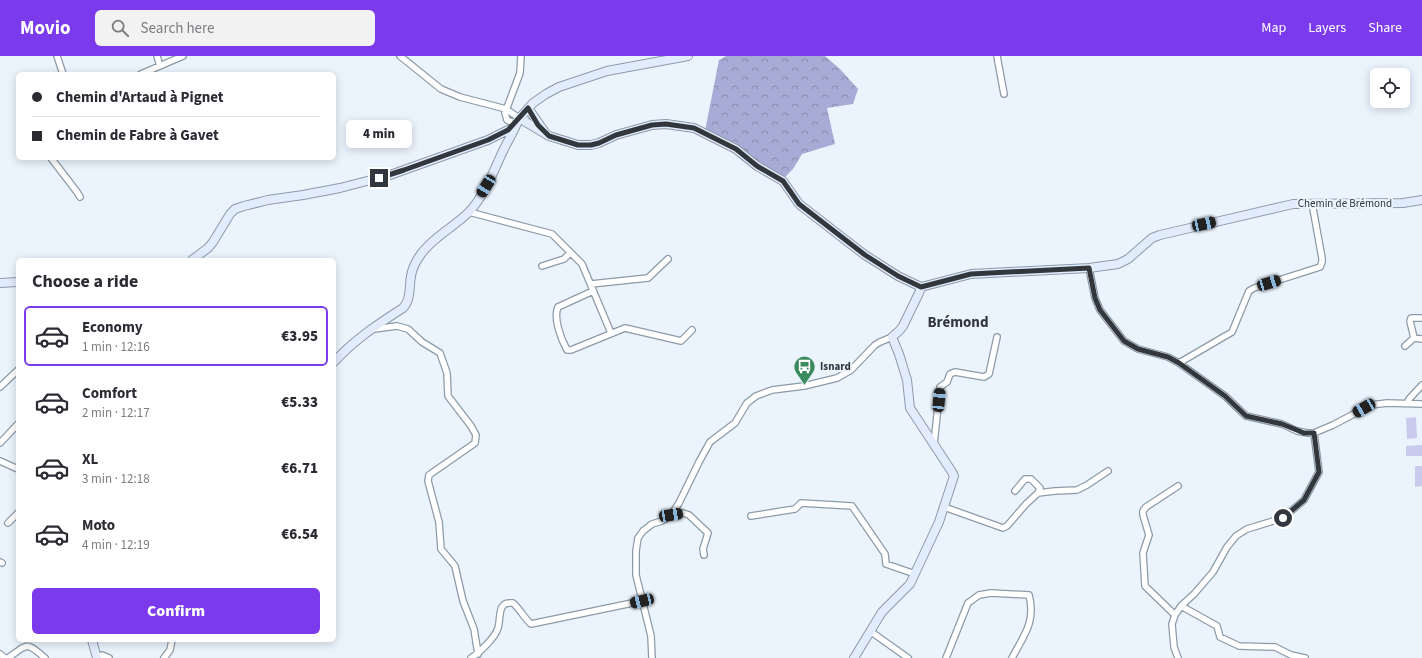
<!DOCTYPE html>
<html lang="en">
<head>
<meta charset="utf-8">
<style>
  :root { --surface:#fff; --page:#f2f2f3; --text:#2b2b33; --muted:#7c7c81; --line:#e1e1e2; --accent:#7c3aed }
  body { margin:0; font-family:"Source Sans 3",sans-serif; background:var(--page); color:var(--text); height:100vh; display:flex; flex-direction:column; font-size:15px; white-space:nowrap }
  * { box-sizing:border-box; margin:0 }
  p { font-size:13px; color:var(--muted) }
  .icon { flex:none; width:22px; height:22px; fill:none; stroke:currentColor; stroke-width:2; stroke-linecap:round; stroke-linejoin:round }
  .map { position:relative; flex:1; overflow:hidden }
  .sheet { position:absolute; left:16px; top:202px; width:320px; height:384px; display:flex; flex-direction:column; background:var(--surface); border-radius:6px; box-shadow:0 2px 10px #0003 }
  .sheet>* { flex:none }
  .hud { position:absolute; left:16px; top:16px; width:320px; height:88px; border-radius:6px; box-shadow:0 2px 10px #0003; display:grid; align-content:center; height:88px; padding:0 16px; background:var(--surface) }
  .tools { position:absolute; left:1370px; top:12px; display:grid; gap:8px }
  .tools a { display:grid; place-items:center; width:40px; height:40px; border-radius:6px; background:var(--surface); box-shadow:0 2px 10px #0003; font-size:20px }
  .end { position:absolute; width:18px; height:18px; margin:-9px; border:5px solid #31373d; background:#fff; box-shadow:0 0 0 2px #fff }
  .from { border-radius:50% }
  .bubble { position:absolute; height:28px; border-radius:6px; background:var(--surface); box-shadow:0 2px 10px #0003; font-size:13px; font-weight:800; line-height:28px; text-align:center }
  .car { position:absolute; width:12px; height:24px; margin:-12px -6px; border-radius:5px; box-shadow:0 0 3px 1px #0007; background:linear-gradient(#222 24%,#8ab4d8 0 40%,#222 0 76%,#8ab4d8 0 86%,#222 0) }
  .hud b { display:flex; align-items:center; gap:14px; height:38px; font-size:15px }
  .hud b+b { border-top:1px solid var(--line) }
  .hud i { width:10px; height:10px; background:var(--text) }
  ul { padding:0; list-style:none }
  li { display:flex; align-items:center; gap:12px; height:60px; margin:0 8px 6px; padding:0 8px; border:2px solid transparent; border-radius:6px }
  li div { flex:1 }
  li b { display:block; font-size:15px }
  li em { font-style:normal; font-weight:800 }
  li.selected { border-color:var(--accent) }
  li>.icon { width:36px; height:36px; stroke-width:1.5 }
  h2 { padding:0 16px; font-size:18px; line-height:48px }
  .cta { display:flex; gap:8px; margin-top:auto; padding:8px 16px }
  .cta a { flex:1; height:46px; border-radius:6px; background:var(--accent); color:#fff; font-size:16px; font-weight:800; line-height:46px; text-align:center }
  header { display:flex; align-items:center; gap:24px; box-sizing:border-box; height:56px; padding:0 20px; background:var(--accent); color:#fff }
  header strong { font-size:19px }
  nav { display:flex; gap:22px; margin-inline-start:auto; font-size:14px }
  .search { width:280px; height:36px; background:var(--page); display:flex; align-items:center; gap:10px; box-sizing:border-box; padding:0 14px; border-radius:6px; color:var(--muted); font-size:15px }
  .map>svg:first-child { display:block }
  .green { fill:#c8cbec }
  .forest { fill:url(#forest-crowns) }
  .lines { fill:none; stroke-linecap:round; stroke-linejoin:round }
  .street-casing { stroke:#8c9ba8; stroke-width:8 }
  .secondary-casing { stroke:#8c9ba8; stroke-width:10 }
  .street { stroke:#fff; stroke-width:5.5 }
  .secondary { stroke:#e3ecfd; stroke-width:8 }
  .route { stroke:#31373d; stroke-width:5 }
  .labels { text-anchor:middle; stroke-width:4; stroke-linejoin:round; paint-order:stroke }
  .street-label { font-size:11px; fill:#31373d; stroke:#ebf4fd }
  .poi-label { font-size:11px; font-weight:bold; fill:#31373d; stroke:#ebf4fd; text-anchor:start }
  .district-label { font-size:15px; font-weight:bold; fill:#31373d; stroke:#ebf4fd }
</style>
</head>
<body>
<header>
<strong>Movio</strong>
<div class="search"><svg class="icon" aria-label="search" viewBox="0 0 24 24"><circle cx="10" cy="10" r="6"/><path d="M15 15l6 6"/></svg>Search here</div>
<nav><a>Map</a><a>Layers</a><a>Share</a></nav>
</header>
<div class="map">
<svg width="1422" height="602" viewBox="0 0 1422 602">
  <defs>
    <pattern id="forest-crowns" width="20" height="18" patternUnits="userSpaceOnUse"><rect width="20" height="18" fill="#a8abd5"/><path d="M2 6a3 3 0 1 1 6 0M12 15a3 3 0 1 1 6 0" fill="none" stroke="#898cae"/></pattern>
  </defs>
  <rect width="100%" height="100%" fill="#ebf4fd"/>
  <path class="green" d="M1416,361L1417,382L1407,383L1406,362Z
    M1422,389V400H1406V390Z
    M1415,410H1422V430L1415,431Z"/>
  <path class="forest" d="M726,0H825L840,13L858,33L853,48L827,52L835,88L802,98L793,113L783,123L705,75L719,4Z"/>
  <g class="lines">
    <defs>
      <path id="street" d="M57,0L63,18
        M157,0L160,10
        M400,0L441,33L460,41L506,53L519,62
        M997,0L1004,38
        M141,18L183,0
        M518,67H514L507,64L505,57L520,17L521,0
        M51,102L77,136L80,141
        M469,156L552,178L582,208L611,277
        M542,210L564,203L570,197
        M1089,212L1095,242L1100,254L1124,285L1138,293L1168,301L1179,307L1225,340L1246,360L1282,368L1297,375L1308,377H1314L1333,369L1371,349L1387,347L1422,348
        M591,228L648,222L668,203
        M593,235L558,251C553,262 561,283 567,294H571L625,272L681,285L692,274
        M1422,262H1411L1410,265L1414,282L1422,283
        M374,273L397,270L408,273L422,286L440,297L447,317L448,340L471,370L476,379L475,387L429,419L428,425L439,466L441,493L455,510L463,545L474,573L478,598
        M1405,290L1414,282
        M1179,307L1232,276L1249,235L1254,232L1320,211L1322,206V202L1312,147
        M0,331L18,314
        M1408,347L1409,343L1422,329
        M0,387L18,368
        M934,388L940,331L947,326L950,318L955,316L984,321L989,318L997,281
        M0,405L18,413
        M1038,437L1055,435L1077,434L1087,429L1108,415
        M944,451L1003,472L1007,470L1026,448L1038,437L1040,432L1031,423H1025L1015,435
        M671,459L683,457L689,459L708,477L703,493L704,499
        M751,460L795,453L801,447L852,450L885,498L886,508L915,518
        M8,467L18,457
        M0,506L2,507
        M1181,550L1217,570L1220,581L1239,590L1275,591L1291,599L1305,602
        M1175,559L1145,530L1143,497L1149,479L1143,459V455L1146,451L1178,430
        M870,575L908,602
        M0,598L5,602
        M8,602C28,588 26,585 45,602
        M97,602L102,599L109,602
        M164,602L170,594L172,584
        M471,602C480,596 495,582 498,572C500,566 499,556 502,551C505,546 509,547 513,547C520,553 524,562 531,568L642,545
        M652,602L651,580L636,519V495L638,482L643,475L652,468L662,465L671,459L679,447L699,406L710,386L735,367L747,347L756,340L772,334L804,330L837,322L851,314L875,289L880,286L892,281
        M946,602L968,547L979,539L991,537L1029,539C1036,566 1024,579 1012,602
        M1178,602L1174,591L1172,568L1175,559L1181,550L1194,538L1213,516L1227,491L1236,480L1247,473L1283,462L1304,444L1319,416L1314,377"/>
      <path id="secondary" d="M528,52L544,75
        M519,62L549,80L578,89H591L599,87L616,79L652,69L666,68L694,72L736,93L757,110L783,125L799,148L848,186L865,199L898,220L921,231L971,218L1089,212L1118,208L1128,203L1152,182L1160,179L1293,148L1403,147L1422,144
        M516,66L533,47L546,38L559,31L607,15L688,0
        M192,204L208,192L213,186L230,158L235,153L244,150L268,144L303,139L340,132L390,119L488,84L508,74
        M0,227L18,226
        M334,306C354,284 378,268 403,252C411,244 409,231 411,220C412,213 416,205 421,198C433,181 454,171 469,156C485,139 493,116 503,95C508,84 515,74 519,62
        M92,584L97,602
        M854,602L882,556L910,528L939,466L954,420L952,416L910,352L907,324L899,298L892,281L899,275L903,270L919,237L921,231"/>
    </defs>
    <use href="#street" class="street-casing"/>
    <use href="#secondary" class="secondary-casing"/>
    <use href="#street" class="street"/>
    <use href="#secondary" class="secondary"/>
  </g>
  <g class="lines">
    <path class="route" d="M379,122L404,114L488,84L508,74L528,52L538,69L549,80L578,89H591L599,87L616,79L652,69L666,68L694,72L736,93L757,110L783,125L799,148L865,199L898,220L921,231L971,218L1089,212L1095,242L1100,254L1124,285L1138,293L1168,301L1179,307L1225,340L1246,360L1282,368L1304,377H1314L1319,416L1304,444L1283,462"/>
  </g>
  <defs>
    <symbol id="bus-pin" viewBox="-11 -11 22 30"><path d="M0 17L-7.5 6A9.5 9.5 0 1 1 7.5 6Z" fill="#3a8b5d" stroke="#ebf4fd"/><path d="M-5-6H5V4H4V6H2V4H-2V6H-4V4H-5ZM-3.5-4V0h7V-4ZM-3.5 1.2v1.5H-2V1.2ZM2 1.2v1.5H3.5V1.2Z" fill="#fff"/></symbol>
  </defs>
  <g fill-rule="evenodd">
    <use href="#bus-pin" x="792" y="298" width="25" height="34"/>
  </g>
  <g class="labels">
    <g class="street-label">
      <text x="1345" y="151">Chemin de Brémond</text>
    </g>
    <g class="poi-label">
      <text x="820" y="314">Isnard</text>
    </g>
    <g class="district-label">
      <text x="958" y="271">Brémond</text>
    </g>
  </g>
</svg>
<div class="tools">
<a><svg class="icon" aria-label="locate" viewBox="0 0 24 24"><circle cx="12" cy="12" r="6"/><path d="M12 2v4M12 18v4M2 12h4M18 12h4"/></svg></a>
</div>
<i class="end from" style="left:1283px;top:462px"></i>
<i class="end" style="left:379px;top:122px"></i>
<div class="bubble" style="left:346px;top:64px;width:66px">4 min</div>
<i class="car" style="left:486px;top:130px;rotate:212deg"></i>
<i class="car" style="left:1204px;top:168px;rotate:78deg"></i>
<i class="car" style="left:1269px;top:227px;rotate:73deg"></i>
<i class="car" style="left:939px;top:344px;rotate:5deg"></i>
<i class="car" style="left:1364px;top:352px;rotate:240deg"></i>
<i class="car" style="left:671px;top:459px;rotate:81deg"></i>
<i class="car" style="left:642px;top:545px;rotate:257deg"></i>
<div class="hud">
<b><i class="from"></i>Chemin d'Artaud à Pignet</b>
<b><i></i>Chemin de Fabre à Gavet</b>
</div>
<section class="sheet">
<h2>Choose a ride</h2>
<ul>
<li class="selected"><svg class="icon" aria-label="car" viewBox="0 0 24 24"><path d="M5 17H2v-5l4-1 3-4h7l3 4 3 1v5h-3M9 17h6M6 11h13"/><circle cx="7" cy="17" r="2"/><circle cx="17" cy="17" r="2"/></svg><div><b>Economy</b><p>1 min · 12:16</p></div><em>€3.95</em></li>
<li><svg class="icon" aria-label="car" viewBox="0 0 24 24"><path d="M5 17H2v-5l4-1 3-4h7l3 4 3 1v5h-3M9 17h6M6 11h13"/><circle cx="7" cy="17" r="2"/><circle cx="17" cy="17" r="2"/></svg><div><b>Comfort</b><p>2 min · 12:17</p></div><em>€5.33</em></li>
<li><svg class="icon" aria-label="car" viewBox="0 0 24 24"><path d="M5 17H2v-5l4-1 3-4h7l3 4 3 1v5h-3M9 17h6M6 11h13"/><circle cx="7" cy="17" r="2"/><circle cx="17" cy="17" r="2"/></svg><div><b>XL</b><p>3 min · 12:18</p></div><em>€6.71</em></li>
<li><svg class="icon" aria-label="car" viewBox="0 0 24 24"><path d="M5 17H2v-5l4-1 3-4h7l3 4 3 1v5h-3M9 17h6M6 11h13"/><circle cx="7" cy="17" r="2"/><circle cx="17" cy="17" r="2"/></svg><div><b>Moto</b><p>4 min · 12:19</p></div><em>€6.54</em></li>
</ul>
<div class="cta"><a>Confirm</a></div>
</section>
</div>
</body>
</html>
